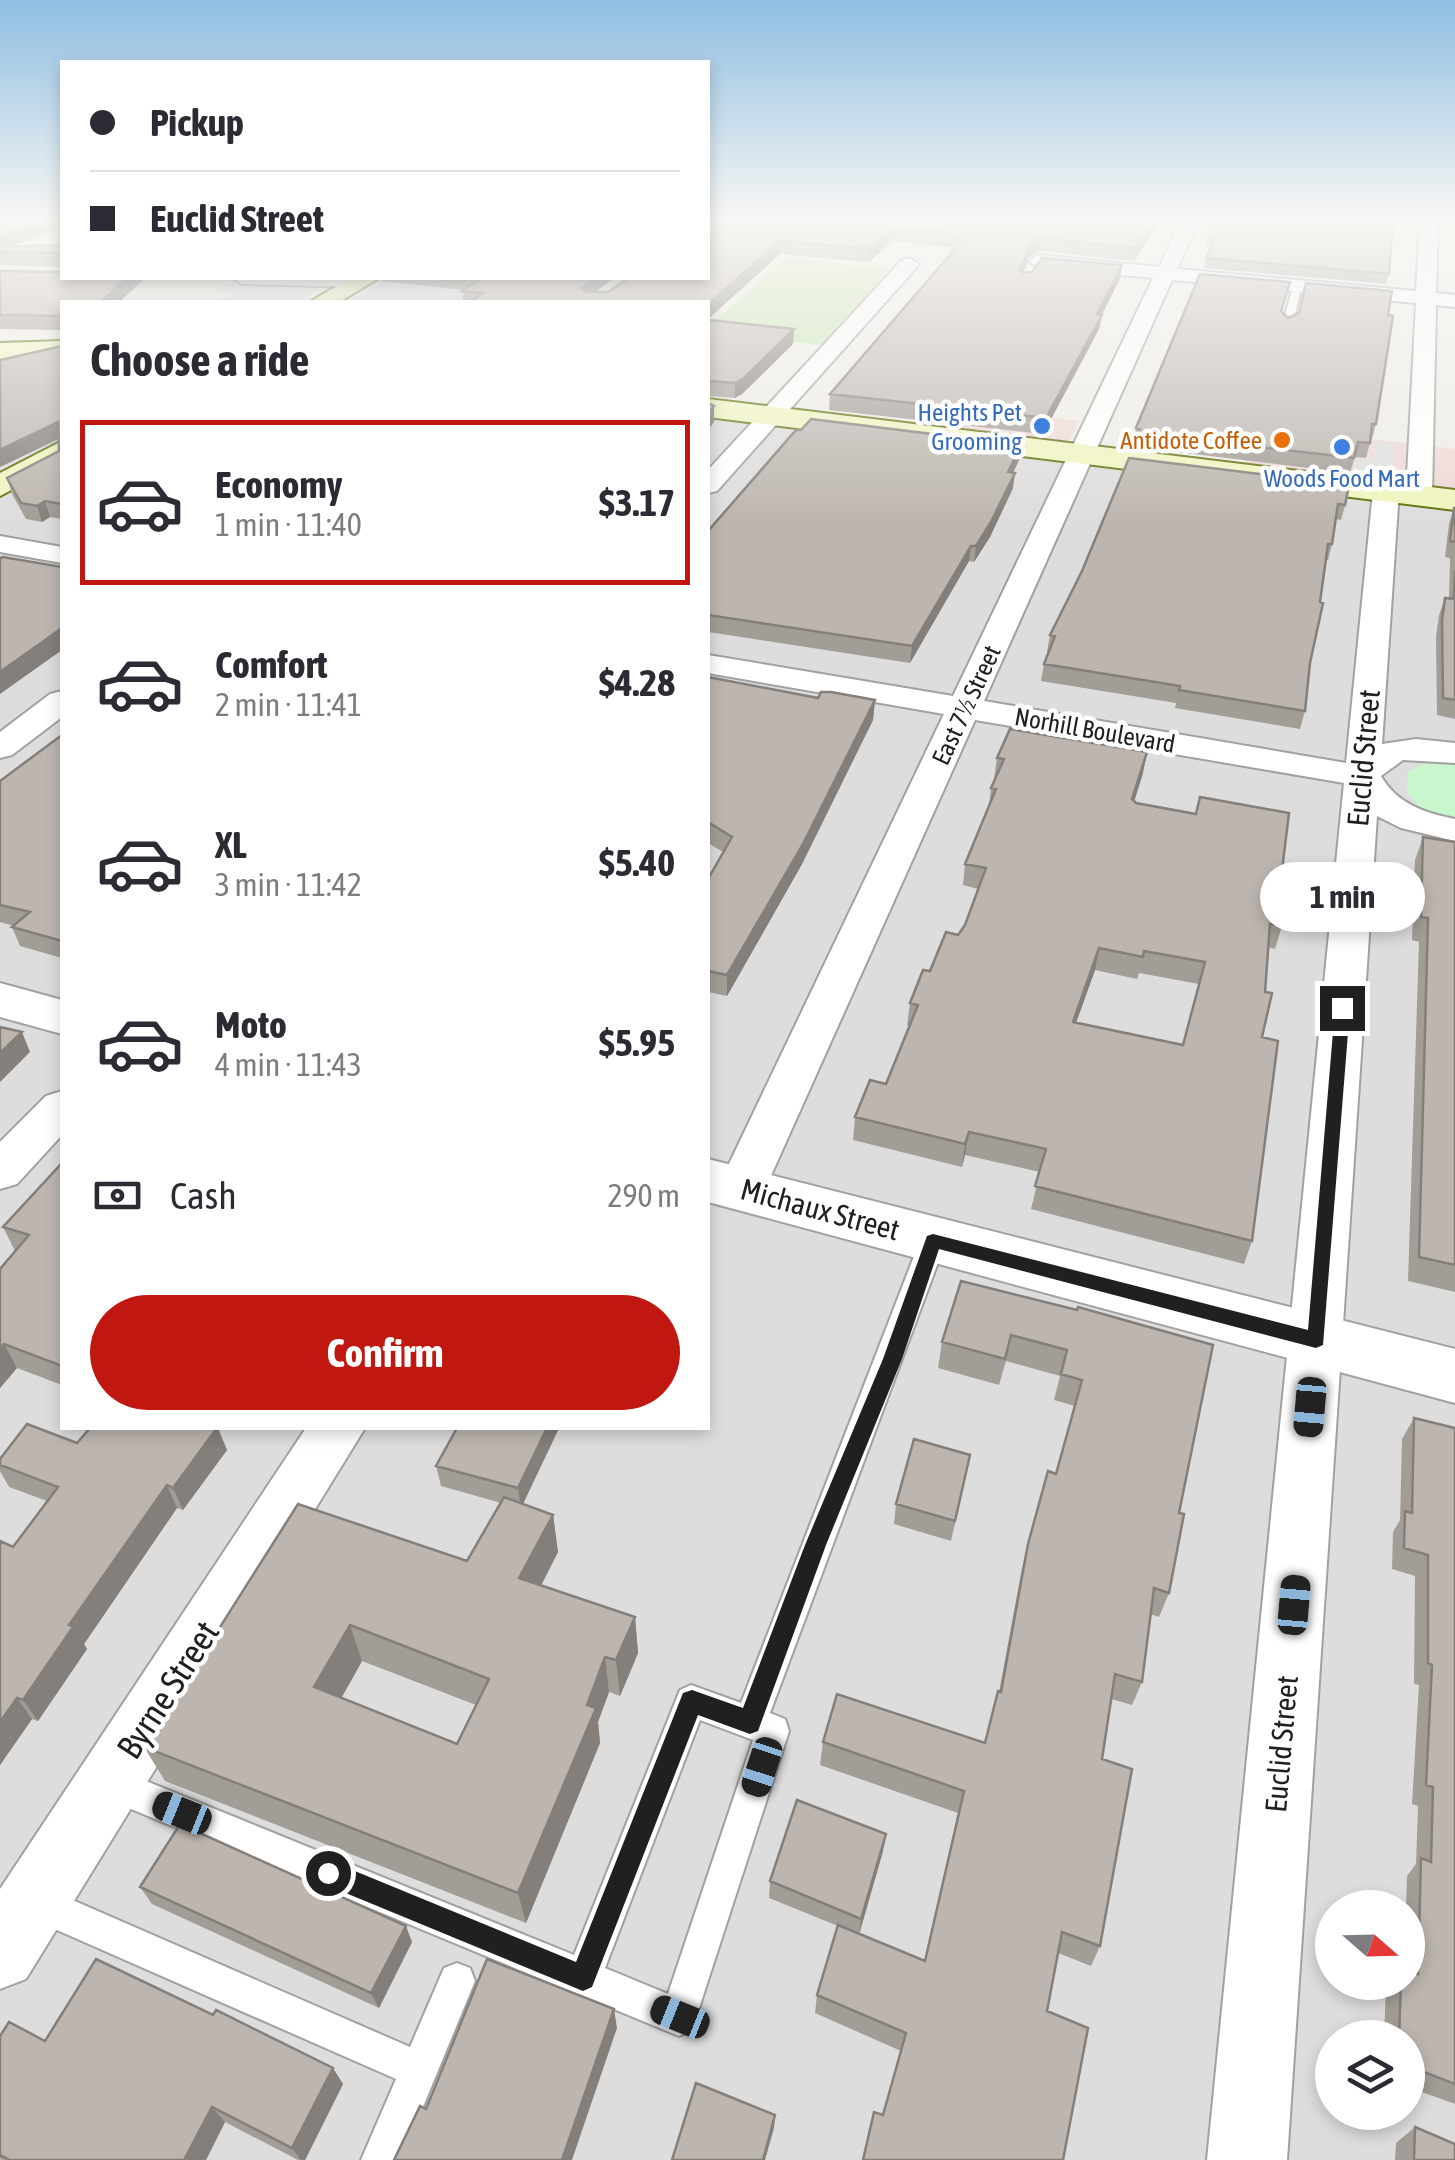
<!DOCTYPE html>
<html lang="en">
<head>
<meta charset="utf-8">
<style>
  :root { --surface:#fff; --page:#f7f7f7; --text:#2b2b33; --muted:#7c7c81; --line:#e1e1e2; --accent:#c01810 }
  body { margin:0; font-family:"Asap Condensed",sans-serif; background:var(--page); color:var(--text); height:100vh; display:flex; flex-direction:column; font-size:38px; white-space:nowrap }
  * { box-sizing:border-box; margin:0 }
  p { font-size:32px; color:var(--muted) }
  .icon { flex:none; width:55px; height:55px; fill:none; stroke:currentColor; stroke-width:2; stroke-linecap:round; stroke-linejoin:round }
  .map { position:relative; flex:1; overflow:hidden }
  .sheet { position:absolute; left:60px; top:300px; width:650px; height:1130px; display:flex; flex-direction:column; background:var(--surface); border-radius:0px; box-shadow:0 5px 15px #0003 }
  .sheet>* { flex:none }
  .banner { position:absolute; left:60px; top:60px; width:650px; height:220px; border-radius:0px; box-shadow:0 5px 15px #0003; display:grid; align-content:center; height:220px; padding:0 30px; background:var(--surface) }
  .needle { width:65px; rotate:110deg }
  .buttons { position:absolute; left:1315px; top:1890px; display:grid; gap:20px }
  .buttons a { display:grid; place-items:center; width:110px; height:110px; border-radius:50%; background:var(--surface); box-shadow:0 5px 15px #0003; font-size:50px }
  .end { position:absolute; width:45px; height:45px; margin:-22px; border:12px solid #202020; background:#fff; box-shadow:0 0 0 5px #fff }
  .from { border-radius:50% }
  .bubble { position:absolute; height:70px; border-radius:35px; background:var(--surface); box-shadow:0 5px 15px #0003; font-size:32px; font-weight:700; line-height:70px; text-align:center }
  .car { position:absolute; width:30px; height:60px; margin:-30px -15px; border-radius:12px; box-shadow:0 0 8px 2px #0007; background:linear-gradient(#222 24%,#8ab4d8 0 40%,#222 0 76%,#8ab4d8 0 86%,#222 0) }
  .banner b { display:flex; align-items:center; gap:35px; height:95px; font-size:38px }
  .banner b+b { border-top:2px solid var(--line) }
  .banner i { width:25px; height:25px; background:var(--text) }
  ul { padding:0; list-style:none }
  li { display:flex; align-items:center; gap:30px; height:165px; margin:0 20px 15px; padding:0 10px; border:5px solid transparent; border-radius:0px }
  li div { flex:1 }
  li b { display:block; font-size:38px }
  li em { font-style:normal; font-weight:700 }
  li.current { border-color:var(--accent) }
  li>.icon { width:90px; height:90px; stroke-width:1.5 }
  h2 { padding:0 30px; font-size:45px; line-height:120px }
  .pay { display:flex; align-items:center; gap:25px; height:110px; padding:0 30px; font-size:38px }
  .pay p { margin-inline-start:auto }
  .cta { display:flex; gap:20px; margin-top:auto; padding:20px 30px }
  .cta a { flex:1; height:115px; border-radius:60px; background:var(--accent); color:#fff; font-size:40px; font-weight:700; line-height:115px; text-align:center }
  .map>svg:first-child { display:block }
  .residential { fill:#dedddd; fill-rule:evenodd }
  .commercial { fill:#efd9d7 }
  .grass { fill:#c8e5b1 }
  .park { fill:#c8f6cd }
  .parking { fill:#e0e0e0 }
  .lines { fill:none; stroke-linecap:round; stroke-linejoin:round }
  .service-casing { stroke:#a1a1a1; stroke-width:4 }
  .minor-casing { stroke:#a1a1a1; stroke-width:4 }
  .tertiary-casing { stroke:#a1a1a1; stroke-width:4 }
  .secondary-casing { stroke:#60700d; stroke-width:4 }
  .service { fill:#fff; fill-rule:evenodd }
  .minor { fill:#fff; fill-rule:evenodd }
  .tertiary { fill:#fff; fill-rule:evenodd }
  .secondary { fill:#f0f5bf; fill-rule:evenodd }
  .wall { fill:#a39d97; fill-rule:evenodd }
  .shaded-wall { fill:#847f7b }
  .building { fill:#bdb6b0; stroke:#847f7b; stroke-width:2.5; fill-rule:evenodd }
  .route { fill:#202020 }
  .shop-dot { fill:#3f7fe0; stroke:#fff; stroke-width:4 }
  .food-dot { fill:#e8710a; stroke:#fff; stroke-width:4 }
  .labels { text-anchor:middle; stroke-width:9; stroke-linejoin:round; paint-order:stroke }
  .far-shop-label { font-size:25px; fill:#366cbe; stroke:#fff; text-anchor:end }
  .far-food-label { font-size:25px; fill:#c56008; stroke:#fff; text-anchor:end }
  .far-street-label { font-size:25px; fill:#202020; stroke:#fff }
  .street-label { font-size:30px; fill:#202020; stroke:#fff }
  .near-street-label { font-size:35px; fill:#202020; stroke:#fff }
</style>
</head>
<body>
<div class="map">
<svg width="1455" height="2160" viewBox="0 0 1455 2160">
  <rect width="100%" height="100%" fill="#efede7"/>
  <path class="residential" d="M0,345L62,346V1428H708V407L1455,500V2160H0ZM1332,1908H1408V1982H1332ZM1332,2038H1408V2112H1332Z"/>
  <path class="commercial" d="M946,405L1079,421L1067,445L930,428Z
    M1254,425L1455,449V493L1244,467Z"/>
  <path class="grass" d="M786,258L894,269L824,345L708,333V327Z"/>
  <path class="park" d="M1429,761H1455V819L1420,808L1407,792L1408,772Z"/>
  <path class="parking" d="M224,284H311L310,288L320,289L296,302H217L230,295L220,289Z
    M381,284L474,293L459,302H348Z
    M1374,442L1394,444L1391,477L1261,461L1266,448L1372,460Z"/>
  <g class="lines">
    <defs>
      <path id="service" d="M1294,283L1302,285L1292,325L1287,328L1282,325Z
        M933,1231L942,1234L946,1241L770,1713L785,1719L789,1731L692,2030L679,2036L102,1797L97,1785L102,1773L114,1768L574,1955L680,1690L691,1685L741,1703L920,1241L924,1234ZM700,1720L753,1740L668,1994L605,1968Z
        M38,1885L410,2047L444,1968L457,1963L470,1968L475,1981L401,2160H361L396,2079L25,1916L20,1903L25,1890Z"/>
      <path id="minor" d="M1181,220H1199L1177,269L1416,291L1420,220H1438L1436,293L1455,295V307L1436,305L1432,495L1419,503L1406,495L1416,303L1172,280L984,701L1346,763L1373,491L1386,483L1399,491L1382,744L1416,739L1455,743V763L1403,760L1381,776C1397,804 1425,813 1455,819V841L1401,828L1377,816L1287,2160H1207L1344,783L975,720L765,1189L758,1202L741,1207L724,1202L717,1189L944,714L708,673V655L953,696L1153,278L1038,267L1029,261L1038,255L1159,267Z
        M909,258L919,264L916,268L717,491L708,493V470L902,260Z
        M232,278H368L371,281L361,287L242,284Z
        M0,536L62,547V563L0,552Z
        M62,691V717L12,755L0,758V732L50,694Z
        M62,1091V1135L17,1184L0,1189V1142L46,1096Z
        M306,1428H365L26,1979L0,1989V1889Z"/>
      <path id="tertiary" d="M0,983L62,1000V1034L0,1017Z
        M708,1159L1455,1349V1403L708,1202Z"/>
      <path id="secondary" d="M350,278H379L339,302H310Z
        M62,341V357L0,359V343Z
        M708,399L1455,490V510L708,417Z
        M62,441V463L0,496V473Z"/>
    </defs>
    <use href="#service" class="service-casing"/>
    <use href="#minor" class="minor-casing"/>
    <use href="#tertiary" class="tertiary-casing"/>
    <use href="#secondary" class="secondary-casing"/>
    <use href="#service" class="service"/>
    <use href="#minor" class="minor"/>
    <use href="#tertiary" class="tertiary"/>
    <use href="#secondary" class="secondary"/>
  </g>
  <path class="wall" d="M0,220H62V226L14,246H62V267L0,265Z
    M708,220H1162L1134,261L1038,251L1028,258L1027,264L1023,273L1120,279L1102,315L1099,329L1043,434L829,410L830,394L957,248L892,241L869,262L780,254L708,319V302H463V290L381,281L380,278H613L595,292H608Z
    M1215,220L1389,274L1386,284L1204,268L1206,258L1212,247L1206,246L1208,236Z
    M0,271L62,302V330L0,329Z
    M1282,311L1288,318L1388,315L1376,424L1372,439H1371L1366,458L1355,457L1350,473L1136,447L1137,443H1133L1136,428Z
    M708,320L794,329L793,344L742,394L735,398L708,396Z
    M62,346V519L50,517L42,522L26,519L12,494L7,478L59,451V439L0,467V360Z
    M1021,445L1019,460L1013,473V488L990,537L974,562L969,561L910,663L708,632V531Z
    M1129,458L1345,505L1341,520L1336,519L1332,544L1328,560H1326L1310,663L1305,711L1300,729L1175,708L1176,703L1041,681L1044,664L1048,652H1047L1050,635L1082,571Z
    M1454,508H1455V719L1437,715L1436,637L1439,615L1445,598H1449L1450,558L1445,557L1449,524Z
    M708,677L818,698L875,700L873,720L802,864L727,996L708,992V879L723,852L708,843Z
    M62,735V958L20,946L12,927L14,926L0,922V781Z
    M997,758L1143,773L1134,801L1279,895L1282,926L1275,949L1268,947L1252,1241L1244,1264L1031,1209L1040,1172L965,1155L962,1167L853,1140L855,1117L886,1084L909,1026L907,1025L910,1003L930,971L965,925L978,889L963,885L965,864L989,806L991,788L995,779H994ZM1095,970L1137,979L1139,973L1199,984L1183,1045L1076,1023Z
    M1423,837L1455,842V1292L1408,1281L1419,942L1412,940L1415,860Z
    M62,1163V1385L17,1368L0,1388V1269L15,1251L3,1227Z
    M1077,1310L1179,1513L1169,1593L1159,1617L1150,1614L1142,1682L1132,1705L1111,1699L1102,1759L1100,1946L1091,1966L1058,1953L883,2115L901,2051L815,2013L817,1995L838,1926L769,1898L770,1881L883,1851L859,1934L925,1961L958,1813L820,1765L823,1742H985L999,1692L1022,1568L1028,1544L1056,1474L1075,1406L1054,1400L1060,1376L1006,1361L999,1385L938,1368L942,1342Z
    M1414,1418L1455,1428V2104L1408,2087V2038H1384L1386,1985L1388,1982H1408V1908H1406L1407,1876L1416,1864L1418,1806L1412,1804L1419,1685L1414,1684L1415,1576L1392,1569L1393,1532L1400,1520L1402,1439Z
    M457,1428H559L523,1504L553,1515L558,1552L541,1586L635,1617L638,1653L620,1696L609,1692L598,1722L600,1743L526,1923L165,1781L144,1747L298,1504L467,1561L501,1503L441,1486L436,1466ZM362,1661L476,1705L457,1744L341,1698Z
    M219,1431L227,1450L183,1510L177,1508L84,1644L87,1649L38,1721L32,1719L0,1765V1541L13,1547L47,1501L9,1487L0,1471V1459L77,1443Z
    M966,1475L951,1541L894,1524L896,1504Z
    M140,1887L412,1942L379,2008L152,1904Z
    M0,2036L45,2041L343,2084L305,2160H298L225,2122L206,2160H2L0,2159Z
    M1415,2127L1455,2160H1395L1396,2143Z"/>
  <path class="shaded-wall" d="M41,220H62V226L0,251V236Z
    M1156,220H1162L1134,261L1136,248Z
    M893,228L892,241L869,262L870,249Z
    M1040,238L1038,251L1028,258L1027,264L1017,284L1019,270L1027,247Z
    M780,241V254L708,319V304Z
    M1122,265L1120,279L1098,321L1102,315L1099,329L1043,434L1046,418Z
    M127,278H145L119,302H101Z
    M595,278H613L583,302L582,288Z
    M794,329L793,344L742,394L735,398V383Z
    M714,406V422L708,430V413Z
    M58,422L62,437L0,467V450Z
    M1021,445L1019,460L1006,487L1008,472Z
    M1015,473L1013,488L990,537L974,562L976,546Z
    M45,501L50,517L42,522L37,506Z
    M971,546L969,561L910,663L912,646Z
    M62,628V650L0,694V672Z
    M875,700L873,720L802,864L727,996V975Z
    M1147,752L1143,773L1128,821L1132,799Z
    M1099,948L1095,970L1068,1045L1073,1022Z
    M22,1032L30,1052L0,1082V1053Z
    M969,1132L965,1155L962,1167L965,1144Z
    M4,1344L17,1368L0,1388V1349Z
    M203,1428H221L219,1431L227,1450L183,1510L173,1488Z
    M547,1428H559L521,1508L518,1488Z
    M167,1485L177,1508L84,1644L87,1649L38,1721L23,1700L69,1625Z
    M553,1515L558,1552L526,1614L519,1578Z
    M635,1617L638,1653L620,1696L616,1660Z
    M350,1625L362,1661L328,1722L314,1687Z
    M605,1657L609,1692L598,1722L600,1743L526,1923L518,1893Z
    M17,1698L32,1719L0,1765V1722Z
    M886,1834L883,1851L859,1935L861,1919Z
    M406,1926L412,1942L379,2008L371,1993Z
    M614,2009L617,2028L572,2160H562Z
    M333,2068L343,2084L305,2160H301L292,2148Z
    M212,2107L225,2122L206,2160H184Z
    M775,2115L774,2128L765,2160H763Z"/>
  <path class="building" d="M0,220H41L0,236Z
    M708,220H1156L1136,248L1040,238L1027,247L1029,251L1019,270L1023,273L1032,272L1042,258L1122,265L1097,314L1102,315L1046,418L830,394L967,235L893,228L870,249L780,241L708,304V302H469L483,293L462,291L481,278H473H595L582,288L586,292H608L628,278H708Z
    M1215,220H1393L1389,274L1206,258L1216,237L1208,236Z
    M0,246H62V261L58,253L0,252Z
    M62,270V278H127L101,302H62V316L0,315V271L58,272Z
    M1200,274L1290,282L1281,311L1288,318L1299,313L1306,283L1392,291L1388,315L1393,316L1376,424H1372L1370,443L1358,442L1354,458L1139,433L1140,429L1136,428Z
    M708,320L794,329L743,379L735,383L708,381Z
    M62,346V504L45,501L37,506L21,503L7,478L59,451L58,422L0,450V360Z
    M708,403L714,406L708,413Z
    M811,419L1021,445L1008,472L1015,473L991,522L976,546H971L912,646L708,615V531L796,430H801Z
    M1129,458L1349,485L1345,505L1338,504L1332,544H1328L1320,602L1323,603L1310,663L1305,711L1179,690L1180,686L1044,664L1055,636L1050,635L1082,571Z
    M1454,508H1455V542L1450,541Z
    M3,557L62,567V628L0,672V558Z
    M1455,571V700L1443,698L1442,620L1445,598L1454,599Z
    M708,677L818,698L821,692H831L875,700L803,844L727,975L708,971V879L732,837L708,822Z
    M1010,729L1147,752L1132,799L1136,803L1196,814L1200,797L1289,813L1279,895L1286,896L1282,926L1270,924L1265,992L1272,993L1262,1037L1278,1041L1252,1241L1035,1186L1046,1149L969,1132L965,1144L855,1117L870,1080L886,1084L918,1005L910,1003L923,970L930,971L946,932L958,935L965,925L986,868L965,864L996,789L991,788L1004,759L997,758ZM1099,948L1143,957L1144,951L1205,962L1183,1045L1073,1022Z
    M62,735V941L12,927L30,912L0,905V781Z
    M1423,837L1455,842V1265L1419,1257L1428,918L1421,917Z
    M0,1027L22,1032L0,1053Z
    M62,1163V1366L4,1344L0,1349V1269L29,1235L3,1227Z
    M961,1281L1077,1310L1078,1307L1213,1345L1179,1513L1184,1514L1169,1593L1154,1588L1142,1682L1115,1674L1102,1759L1132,1769L1100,1946L1062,1932L1047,2011L1088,2028L1063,2160H863L874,2112L883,2115L906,2033L817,1995L838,1925L925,1961L964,1791L823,1742L837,1694L985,1743L998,1691L1001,1692L1028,1544L1048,1471L1056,1474L1082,1380L1061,1374L1067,1350L1011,1335L1005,1359L942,1342Z
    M1414,1418L1455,1428V2084L1408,2066V2038H1399L1401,1982H1408V1971L1418,1974L1421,1858L1431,1862L1433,1787L1426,1785L1432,1665L1428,1663V1555L1404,1548L1405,1511L1412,1513Z
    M27,1424L77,1443L90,1428H217L173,1488L167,1485L69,1625L73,1627L23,1700L17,1698L0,1722V1541L13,1547L58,1487L0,1465V1459Z
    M457,1428H547L518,1488L436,1466Z
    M914,1439L970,1455L955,1521L896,1504Z
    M504,1497L553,1515L519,1578L635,1617L616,1660L605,1657L587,1705L596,1708L518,1893L144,1747L298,1504L467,1561ZM350,1625L489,1679L457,1744L314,1687Z
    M797,1800L886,1834L861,1919L770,1881Z
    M180,1824L406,1926L371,1993L140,1887Z
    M96,1959L213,2015L216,2010L333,2068L292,2148L212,2107L184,2160H10L0,2155V2036L9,2022L45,2041Z
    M487,1959L614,2009L562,2160H394L420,2106L426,2109Z
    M696,2083L775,2115L763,2160H672Z
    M1415,2127L1455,2144V2160H1414Z"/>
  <linearGradient id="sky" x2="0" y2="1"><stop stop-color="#8fbee2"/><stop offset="0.42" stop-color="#f8f7f4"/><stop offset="1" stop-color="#f8f7f4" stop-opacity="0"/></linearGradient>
  <rect width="1455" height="523" fill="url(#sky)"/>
  <path class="route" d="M1342,1003L1350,1008L1323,1345L1316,1348L939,1249L902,1359L826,1545L758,1731L750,1734L698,1715L592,1987L583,1991L319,1882L315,1873L319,1864L328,1860L576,1962L683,1693L692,1690L743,1708L805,1545L883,1359L927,1236L933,1234L1308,1330L1335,1008Z"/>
  <g class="shop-dot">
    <circle cx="1042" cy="426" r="10"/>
    <circle cx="1342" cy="447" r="10"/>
  </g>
  <circle class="food-dot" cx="1282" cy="440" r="10"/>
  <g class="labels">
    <g class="far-shop-label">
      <text x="1022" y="421">Heights Pet<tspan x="1022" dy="29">Grooming</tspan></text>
      <text x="1342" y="487" text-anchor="middle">Woods Food Mart</text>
    </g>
    <g class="far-food-label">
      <text x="1262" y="449">Antidote Coffee</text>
    </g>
    <g class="far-street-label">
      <text transform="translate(966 705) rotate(-65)" y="9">East 7½ Street</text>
      <text transform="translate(1095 730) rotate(10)" y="9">Norhill Boulevard</text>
    </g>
    <g class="street-label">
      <text transform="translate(1364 758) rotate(-85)" y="10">Euclid Street</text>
      <text transform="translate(820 1210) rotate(15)" y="10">Michaux Street</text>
      <text transform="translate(1282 1744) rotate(-85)" y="10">Euclid Street</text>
    </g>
    <g class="near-street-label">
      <text transform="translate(168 1690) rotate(-57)" y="12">Byrne Street</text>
    </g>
  </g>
</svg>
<div class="buttons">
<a><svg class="needle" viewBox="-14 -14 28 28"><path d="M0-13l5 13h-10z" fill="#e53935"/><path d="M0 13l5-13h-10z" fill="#7c7c81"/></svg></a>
<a><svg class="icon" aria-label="layers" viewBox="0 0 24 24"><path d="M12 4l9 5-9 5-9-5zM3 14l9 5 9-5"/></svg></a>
</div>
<i class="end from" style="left:328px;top:1873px"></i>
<i class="end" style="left:1342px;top:1008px"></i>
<div class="bubble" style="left:1260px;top:862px;width:165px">1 min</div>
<i class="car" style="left:1310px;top:1407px;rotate:185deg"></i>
<i class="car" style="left:1294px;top:1605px;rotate:5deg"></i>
<i class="car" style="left:762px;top:1767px;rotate:198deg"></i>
<i class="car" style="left:182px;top:1813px;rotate:292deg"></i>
<i class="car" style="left:680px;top:2017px;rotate:292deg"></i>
<div class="banner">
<b><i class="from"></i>Pickup</b>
<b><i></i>Euclid Street</b>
</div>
<section class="sheet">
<h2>Choose a ride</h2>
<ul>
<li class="current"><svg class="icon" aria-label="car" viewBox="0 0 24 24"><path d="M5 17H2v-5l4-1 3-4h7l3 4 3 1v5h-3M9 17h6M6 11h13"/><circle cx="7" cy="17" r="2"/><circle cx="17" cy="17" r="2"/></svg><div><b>Economy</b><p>1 min · 11:40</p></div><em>$3.17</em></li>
<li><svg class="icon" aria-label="car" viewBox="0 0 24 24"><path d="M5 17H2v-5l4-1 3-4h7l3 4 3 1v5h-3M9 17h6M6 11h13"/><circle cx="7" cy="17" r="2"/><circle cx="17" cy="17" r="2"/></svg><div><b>Comfort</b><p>2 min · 11:41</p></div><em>$4.28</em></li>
<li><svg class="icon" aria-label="car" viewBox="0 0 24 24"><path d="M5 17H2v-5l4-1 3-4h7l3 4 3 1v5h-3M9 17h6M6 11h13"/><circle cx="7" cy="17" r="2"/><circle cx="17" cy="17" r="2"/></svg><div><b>XL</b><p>3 min · 11:42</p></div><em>$5.40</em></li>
<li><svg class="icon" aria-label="car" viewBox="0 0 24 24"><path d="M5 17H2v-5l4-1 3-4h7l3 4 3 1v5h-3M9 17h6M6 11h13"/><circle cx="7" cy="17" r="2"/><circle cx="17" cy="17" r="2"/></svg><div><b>Moto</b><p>4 min · 11:43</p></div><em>$5.95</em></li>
</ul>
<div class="pay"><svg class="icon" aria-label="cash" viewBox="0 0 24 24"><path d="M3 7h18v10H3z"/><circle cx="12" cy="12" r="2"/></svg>Cash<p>290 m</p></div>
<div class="cta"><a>Confirm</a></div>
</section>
</div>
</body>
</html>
